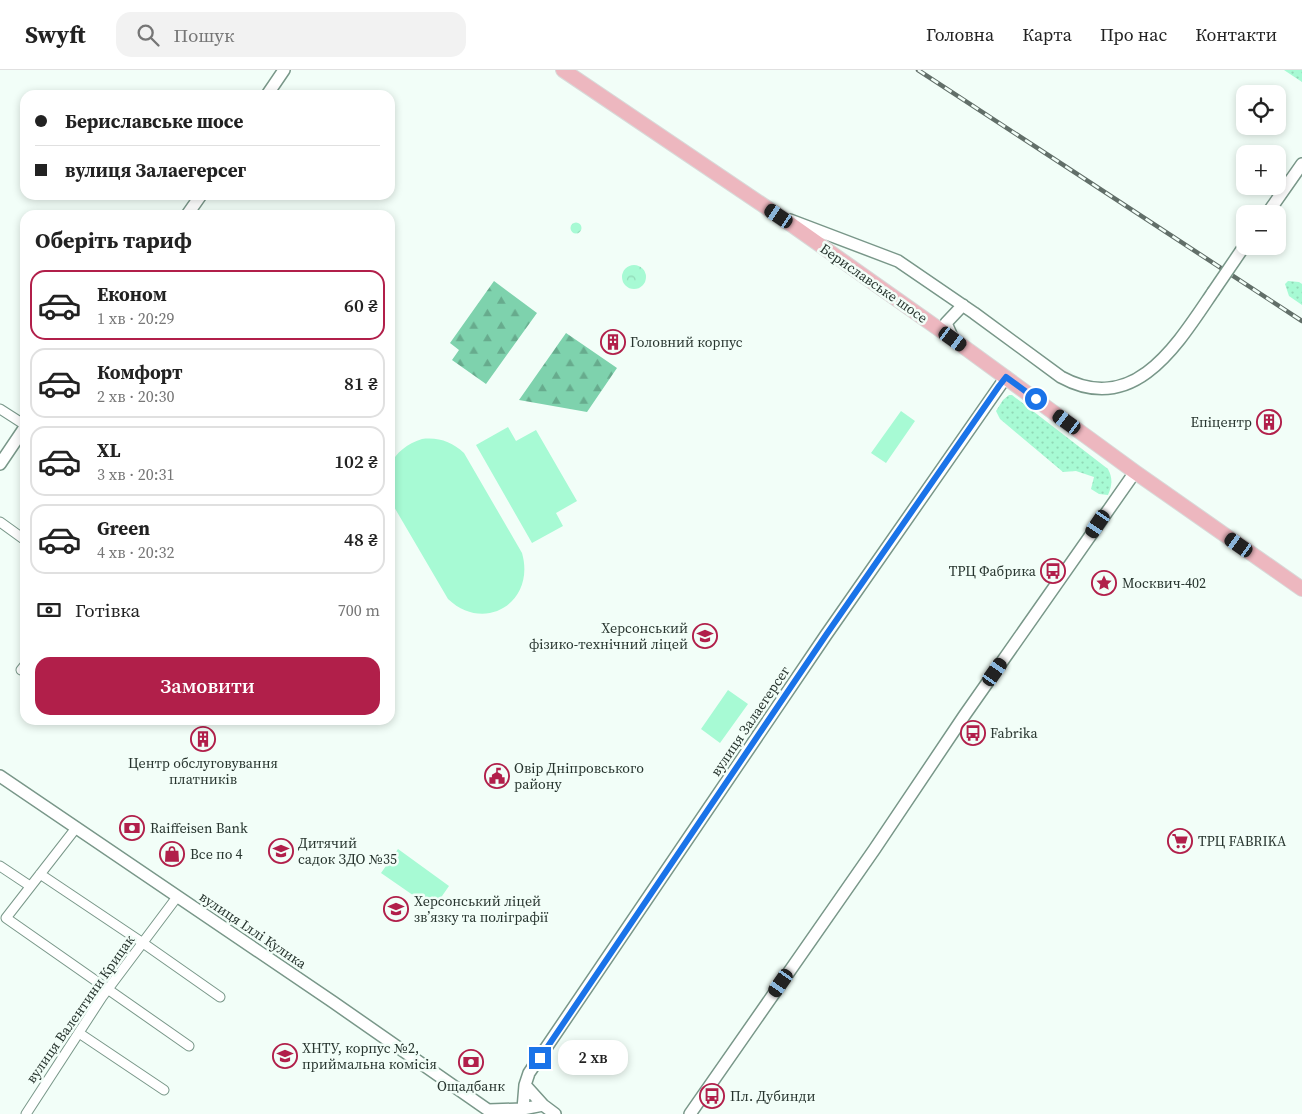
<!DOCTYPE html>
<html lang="uk">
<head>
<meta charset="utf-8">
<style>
  :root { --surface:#fff; --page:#f2f2f2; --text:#222; --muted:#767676; --line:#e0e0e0; --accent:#b11f4a }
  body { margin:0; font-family:"Source Serif 4",serif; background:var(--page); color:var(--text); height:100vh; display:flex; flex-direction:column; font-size:19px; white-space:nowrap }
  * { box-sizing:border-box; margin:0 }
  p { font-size:16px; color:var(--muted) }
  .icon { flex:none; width:28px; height:28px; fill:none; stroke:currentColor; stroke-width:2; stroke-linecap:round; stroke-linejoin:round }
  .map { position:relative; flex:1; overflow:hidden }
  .panel { position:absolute; left:20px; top:140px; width:375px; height:515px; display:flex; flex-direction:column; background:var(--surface); border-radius:15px; box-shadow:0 2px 8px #0003 }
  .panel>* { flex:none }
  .hud { position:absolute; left:20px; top:20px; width:375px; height:110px; border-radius:15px; box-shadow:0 2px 8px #0003; display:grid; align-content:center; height:110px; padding:0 15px; background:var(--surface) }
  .fabs { position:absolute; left:1236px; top:15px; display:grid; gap:10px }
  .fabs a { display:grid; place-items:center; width:50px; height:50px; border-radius:10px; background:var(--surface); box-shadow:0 2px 8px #0003; font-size:25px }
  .end { position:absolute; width:22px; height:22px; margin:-11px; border:6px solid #1a73e8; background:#fff; box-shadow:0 0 0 2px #fff }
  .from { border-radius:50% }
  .bubble { position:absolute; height:35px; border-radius:15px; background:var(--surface); box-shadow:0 2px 8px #0003; font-size:16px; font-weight:600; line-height:35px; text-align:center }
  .car { position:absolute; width:15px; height:30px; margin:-15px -8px; border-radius:6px; box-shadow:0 0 4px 1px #0007; background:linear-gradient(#222 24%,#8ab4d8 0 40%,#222 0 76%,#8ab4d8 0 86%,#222 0) }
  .hud b { display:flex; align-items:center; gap:18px; height:48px; font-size:19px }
  .hud b+b { border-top:1px solid var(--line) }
  .hud i { width:12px; height:12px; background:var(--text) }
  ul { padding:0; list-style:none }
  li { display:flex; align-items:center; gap:15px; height:70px; margin:0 10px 8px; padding:0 5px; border:2px solid var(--line); border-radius:15px }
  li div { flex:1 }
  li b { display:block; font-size:19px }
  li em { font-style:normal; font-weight:600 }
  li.current { border-color:var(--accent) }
  li>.icon { width:45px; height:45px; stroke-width:1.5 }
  h2 { padding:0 15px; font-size:22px; line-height:60px }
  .pay { display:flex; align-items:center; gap:12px; height:55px; padding:0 15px; font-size:19px }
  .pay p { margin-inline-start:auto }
  .button { display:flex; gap:10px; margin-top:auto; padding:10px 15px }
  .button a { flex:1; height:58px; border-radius:15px; background:var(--accent); color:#fff; font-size:20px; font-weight:600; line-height:58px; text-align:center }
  header { display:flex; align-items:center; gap:30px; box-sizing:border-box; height:70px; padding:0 25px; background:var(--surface); border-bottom:1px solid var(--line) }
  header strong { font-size:24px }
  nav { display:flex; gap:28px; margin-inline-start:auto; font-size:18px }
  .search { width:350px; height:45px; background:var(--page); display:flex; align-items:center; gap:12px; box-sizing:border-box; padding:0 18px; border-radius:15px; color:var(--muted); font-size:19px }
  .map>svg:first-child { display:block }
  .grass { fill:url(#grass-dots) }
  .forest { fill:url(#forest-firs) }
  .park { fill:url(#park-crowns) }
  .pitch { fill:#a7fad4 }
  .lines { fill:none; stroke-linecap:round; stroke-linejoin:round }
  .street-casing { stroke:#799789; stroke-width:11 }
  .secondary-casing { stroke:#799789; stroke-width:14 }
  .primary-casing { stroke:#d8dad9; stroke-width:16 }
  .street { stroke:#fff; stroke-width:9 }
  .secondary { stroke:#fff; stroke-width:11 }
  .primary { stroke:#edb7bf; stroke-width:14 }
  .rail-casing { stroke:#626f69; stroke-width:4.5 }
  .rail { stroke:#f2fef8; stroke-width:2.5; stroke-dasharray:8; stroke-linecap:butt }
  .secondary-bridge-casing { stroke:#799789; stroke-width:14; stroke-linecap:butt }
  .secondary-bridge { stroke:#fff; stroke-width:11 }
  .route { stroke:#1a73e8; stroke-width:6 }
  .labels { text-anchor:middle; stroke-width:5; stroke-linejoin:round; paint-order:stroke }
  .street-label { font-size:14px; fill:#27342e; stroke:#f2fef8 }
  .poi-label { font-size:14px; fill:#27342e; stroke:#f2fef8; text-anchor:start }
</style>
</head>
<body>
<header>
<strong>Swyft</strong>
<div class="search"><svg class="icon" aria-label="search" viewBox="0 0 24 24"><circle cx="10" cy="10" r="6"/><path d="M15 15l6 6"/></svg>Пошук</div>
<nav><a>Головна</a><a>Карта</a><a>Про нас</a><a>Контакти</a></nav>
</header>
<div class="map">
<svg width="1302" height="1044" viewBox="0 0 1302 1044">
  <defs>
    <pattern id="grass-dots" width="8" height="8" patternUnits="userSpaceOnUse" patternTransform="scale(1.25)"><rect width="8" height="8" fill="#a7fad4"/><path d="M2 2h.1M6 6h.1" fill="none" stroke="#90d7b6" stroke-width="1.8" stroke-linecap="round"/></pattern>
    <pattern id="forest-firs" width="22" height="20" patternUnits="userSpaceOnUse" patternTransform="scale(1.25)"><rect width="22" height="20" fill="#7ed2ad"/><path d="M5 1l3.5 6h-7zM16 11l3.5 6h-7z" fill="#67ab8d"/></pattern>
    <pattern id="park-crowns" width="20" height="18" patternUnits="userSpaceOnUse" patternTransform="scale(1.25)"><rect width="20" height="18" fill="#a7fad4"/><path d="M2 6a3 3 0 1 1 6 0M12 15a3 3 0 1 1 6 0" fill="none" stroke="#90d7b6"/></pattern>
  </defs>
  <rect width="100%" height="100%" fill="#f2fef8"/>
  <path class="grass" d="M1284,0H1302V12Z
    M1288,211L1299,212L1302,214V235L1289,226L1285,214Z
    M1009,325H1012L1108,399C1113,408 1112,416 1108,425L1099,424L1091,419L1094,407L1076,401L1063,402L1000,349L996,341L1003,330Z"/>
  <path class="forest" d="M494,211L537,243L486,314L452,290L459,280L450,273Z
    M566,263L617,298L587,342L519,330Z"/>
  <path class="park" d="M570.5 158a5.5 5.5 0 1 1 11 0a5.5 5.5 0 1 1-11 0Z
    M622 207a12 12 0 1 1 24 0a12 12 0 1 1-24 0Z"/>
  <path class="pitch" d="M901,341L915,351L886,393L871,383Z
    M508,357L516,371L536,360L577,431L556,443L563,456L532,473L476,375Z
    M422,369C439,367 452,372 464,383L522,483C536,532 485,564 448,529L390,430V396C396,382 407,374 422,369Z
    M728,620L748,634L720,673L701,659Z
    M398,779L449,816L433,839L381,803Z"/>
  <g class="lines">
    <defs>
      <path id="street" d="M0,339L25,355
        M0,452L25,470
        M21,600L25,595
        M76,758L6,848L189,976
        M0,796L30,816
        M40,804L143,873L220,927
        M79,963L164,1020
        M26,1044L102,927L177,827"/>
      <path id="secondary" d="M267,25L284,0
        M1267,144L1302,94
        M187,145L201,125
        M790,150L898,191L974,243L1061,307C1134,347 1177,275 1213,222
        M953,269L946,253L963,235
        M0,394L25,357
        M0,706L333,932L488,1040
        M525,1015L543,1035L555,1044
        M488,1040L523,1039L543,1035
        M520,1044L523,1039L525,1015L529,1003L826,565L1006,307
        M690,1044L874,780L964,646L1135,402"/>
      <path id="primary" d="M563,0L779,146L953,269L1135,402L1302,519"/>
    </defs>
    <use href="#street" class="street-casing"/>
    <use href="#secondary" class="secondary-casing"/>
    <use href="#primary" class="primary-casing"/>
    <use href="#street" class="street"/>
    <use href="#secondary" class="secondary"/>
    <use href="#primary" class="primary"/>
    <defs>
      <path id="rail" d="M918,0L1302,251"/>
    </defs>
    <use href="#rail" class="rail-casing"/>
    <use href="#rail" class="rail"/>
    <defs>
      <path id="secondary-bridge" d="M1213,222L1245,175"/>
    </defs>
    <use href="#secondary-bridge" class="secondary-bridge-casing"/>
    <use href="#secondary-bridge" class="secondary-bridge"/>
  </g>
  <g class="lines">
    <path class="route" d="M540,988L826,565L999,316L1006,307L1036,329"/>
  </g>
  <defs>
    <symbol id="building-ring" viewBox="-11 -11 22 22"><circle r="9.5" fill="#f2fef8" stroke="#b11f4a" stroke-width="1.5"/><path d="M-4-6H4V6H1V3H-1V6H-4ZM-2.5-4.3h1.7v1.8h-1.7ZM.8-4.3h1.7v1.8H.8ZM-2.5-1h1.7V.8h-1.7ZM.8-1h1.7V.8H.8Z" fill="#b11f4a"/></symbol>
    <symbol id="bus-ring" viewBox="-11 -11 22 22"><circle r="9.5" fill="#f2fef8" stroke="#b11f4a" stroke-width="1.5"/><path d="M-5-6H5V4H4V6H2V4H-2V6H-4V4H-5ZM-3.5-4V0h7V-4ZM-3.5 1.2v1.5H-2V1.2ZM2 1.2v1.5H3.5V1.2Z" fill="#b11f4a"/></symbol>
    <symbol id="sight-ring" viewBox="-11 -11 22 22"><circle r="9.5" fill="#f2fef8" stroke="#b11f4a" stroke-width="1.5"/><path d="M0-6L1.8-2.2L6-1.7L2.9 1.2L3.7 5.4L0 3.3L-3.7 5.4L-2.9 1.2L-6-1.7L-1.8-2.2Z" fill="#b11f4a"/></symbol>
    <symbol id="university-ring" viewBox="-11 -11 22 22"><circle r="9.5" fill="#f2fef8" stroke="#b11f4a" stroke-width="1.5"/><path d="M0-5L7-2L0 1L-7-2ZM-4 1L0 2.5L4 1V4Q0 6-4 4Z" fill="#b11f4a"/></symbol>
    <symbol id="civic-ring" viewBox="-11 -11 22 22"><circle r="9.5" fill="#f2fef8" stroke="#b11f4a" stroke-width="1.5"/><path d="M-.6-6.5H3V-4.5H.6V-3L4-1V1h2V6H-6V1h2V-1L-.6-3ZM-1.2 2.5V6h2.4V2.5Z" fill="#b11f4a"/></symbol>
    <symbol id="bank-ring" viewBox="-11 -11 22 22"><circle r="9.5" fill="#f2fef8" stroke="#b11f4a" stroke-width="1.5"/><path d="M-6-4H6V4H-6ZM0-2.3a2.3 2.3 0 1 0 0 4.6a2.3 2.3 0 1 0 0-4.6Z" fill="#b11f4a"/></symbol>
    <symbol id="supermarket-ring" viewBox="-11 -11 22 22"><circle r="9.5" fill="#f2fef8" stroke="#b11f4a" stroke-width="1.5"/><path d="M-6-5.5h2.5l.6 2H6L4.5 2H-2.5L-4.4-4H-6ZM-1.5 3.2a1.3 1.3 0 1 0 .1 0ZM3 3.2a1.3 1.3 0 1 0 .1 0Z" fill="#b11f4a"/></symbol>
    <symbol id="school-ring" viewBox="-11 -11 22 22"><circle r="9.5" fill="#f2fef8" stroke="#b11f4a" stroke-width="1.5"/><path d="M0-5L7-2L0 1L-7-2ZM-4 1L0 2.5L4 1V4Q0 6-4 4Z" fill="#b11f4a"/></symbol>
    <symbol id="shop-ring" viewBox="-11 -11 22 22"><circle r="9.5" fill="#f2fef8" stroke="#b11f4a" stroke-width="1.5"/><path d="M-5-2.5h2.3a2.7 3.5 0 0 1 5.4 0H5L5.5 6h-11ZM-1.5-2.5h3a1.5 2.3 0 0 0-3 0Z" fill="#b11f4a"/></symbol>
  </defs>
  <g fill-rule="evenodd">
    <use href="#building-ring" x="599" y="258" width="28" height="28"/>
    <use href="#building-ring" x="1255" y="338" width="28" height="28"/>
    <use href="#bus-ring" x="1039" y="487" width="28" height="28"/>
    <use href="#sight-ring" x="1090" y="499" width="28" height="28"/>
    <use href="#university-ring" x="691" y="552" width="28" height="28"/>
    <use href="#bus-ring" x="959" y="649" width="28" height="28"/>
    <use href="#building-ring" x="189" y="655" width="28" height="28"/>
    <use href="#civic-ring" x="483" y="692" width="28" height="28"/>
    <use href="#bank-ring" x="118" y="744" width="28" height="28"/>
    <use href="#supermarket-ring" x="1166" y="757" width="28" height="28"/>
    <use href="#school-ring" x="267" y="767" width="28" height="28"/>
    <use href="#shop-ring" x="158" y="770" width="28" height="28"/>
    <use href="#university-ring" x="382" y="825" width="28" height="28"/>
    <use href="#university-ring" x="271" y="972" width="28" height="28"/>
    <use href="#bank-ring" x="457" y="978" width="28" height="28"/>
    <use href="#bus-ring" x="698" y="1012" width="28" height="28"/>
  </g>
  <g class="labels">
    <g class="street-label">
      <text transform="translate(874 213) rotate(35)" y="5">Бериславське шосе</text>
      <text transform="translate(750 651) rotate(-56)" y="5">вулиця Залаегерсег</text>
      <text transform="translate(253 860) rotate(34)" y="5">вулиця Іллі Кулика</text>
      <text transform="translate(80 939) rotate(-55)" y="5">вулиця Валентини Крицак</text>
    </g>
    <g class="poi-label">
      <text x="630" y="277">Головний корпус</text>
      <text x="1252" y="357" text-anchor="end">Епіцентр</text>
      <text x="1036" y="506" text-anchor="end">ТРЦ Фабрика</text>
      <text x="1122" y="518">Москвич-402</text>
      <text x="688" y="563" text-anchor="end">Херсонський<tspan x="688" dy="16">фізико-технічний ліцей</tspan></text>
      <text x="990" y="668">Fabrika</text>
      <text x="203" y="698" text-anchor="middle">Центр обслуговування<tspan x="203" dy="16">платників</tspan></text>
      <text x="514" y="703">Овір Дніпровського<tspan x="514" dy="16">району</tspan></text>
      <text x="150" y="763">Raiffeisen Bank</text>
      <text x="1198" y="776">ТРЦ FABRIKA</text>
      <text x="298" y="778">Дитячий<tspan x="298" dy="16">садок ЗДО №35</tspan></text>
      <text x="190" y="789">Все по 4</text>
      <text x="414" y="836">Херсонський ліцей<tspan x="414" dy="16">зв’язку та поліграфії</tspan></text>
      <text x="302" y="983">ХНТУ, корпус №2,<tspan x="302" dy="16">приймальна комісія</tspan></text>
      <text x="471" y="1021" text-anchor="middle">Ощадбанк</text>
      <text x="730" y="1031">Пл. Дубинди</text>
    </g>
  </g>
</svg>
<div class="fabs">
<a><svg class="icon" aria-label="locate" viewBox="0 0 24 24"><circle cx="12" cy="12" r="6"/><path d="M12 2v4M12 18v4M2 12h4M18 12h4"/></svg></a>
<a>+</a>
<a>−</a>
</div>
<i class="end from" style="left:1036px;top:329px"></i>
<i class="end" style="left:540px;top:988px"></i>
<div class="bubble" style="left:558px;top:970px;width:70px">2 хв</div>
<i class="car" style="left:779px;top:146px;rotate:304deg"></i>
<i class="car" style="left:953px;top:269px;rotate:126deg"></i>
<i class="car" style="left:1067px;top:352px;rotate:306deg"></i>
<i class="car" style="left:1098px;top:454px;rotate:214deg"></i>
<i class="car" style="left:1239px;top:475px;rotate:305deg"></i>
<i class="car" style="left:995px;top:602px;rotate:35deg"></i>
<i class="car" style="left:781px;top:913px;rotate:215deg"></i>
<div class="hud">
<b><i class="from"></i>Бериславське шосе</b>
<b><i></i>вулиця Залаегерсег</b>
</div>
<section class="panel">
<h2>Оберіть тариф</h2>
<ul>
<li class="current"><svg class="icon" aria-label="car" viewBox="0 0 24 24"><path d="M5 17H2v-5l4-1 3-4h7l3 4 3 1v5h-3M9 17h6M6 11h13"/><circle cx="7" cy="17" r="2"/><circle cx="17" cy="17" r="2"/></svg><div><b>Економ</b><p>1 хв · 20:29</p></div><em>60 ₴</em></li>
<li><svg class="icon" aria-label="car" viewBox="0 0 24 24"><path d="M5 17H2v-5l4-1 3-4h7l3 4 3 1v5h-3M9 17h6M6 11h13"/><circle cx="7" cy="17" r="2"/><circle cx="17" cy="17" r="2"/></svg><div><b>Комфорт</b><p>2 хв · 20:30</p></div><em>81 ₴</em></li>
<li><svg class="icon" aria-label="car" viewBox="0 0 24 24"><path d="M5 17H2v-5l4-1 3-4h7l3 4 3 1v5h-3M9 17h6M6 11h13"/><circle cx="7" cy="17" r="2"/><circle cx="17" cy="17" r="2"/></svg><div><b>XL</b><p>3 хв · 20:31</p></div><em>102 ₴</em></li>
<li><svg class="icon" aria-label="car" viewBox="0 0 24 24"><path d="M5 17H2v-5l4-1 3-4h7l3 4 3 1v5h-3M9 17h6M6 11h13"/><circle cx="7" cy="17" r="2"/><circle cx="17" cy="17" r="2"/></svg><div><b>Green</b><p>4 хв · 20:32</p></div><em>48 ₴</em></li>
</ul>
<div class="pay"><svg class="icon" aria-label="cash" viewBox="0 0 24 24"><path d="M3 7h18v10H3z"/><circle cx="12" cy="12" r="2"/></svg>Готівка<p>700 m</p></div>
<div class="button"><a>Замовити</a></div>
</section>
</div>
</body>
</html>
